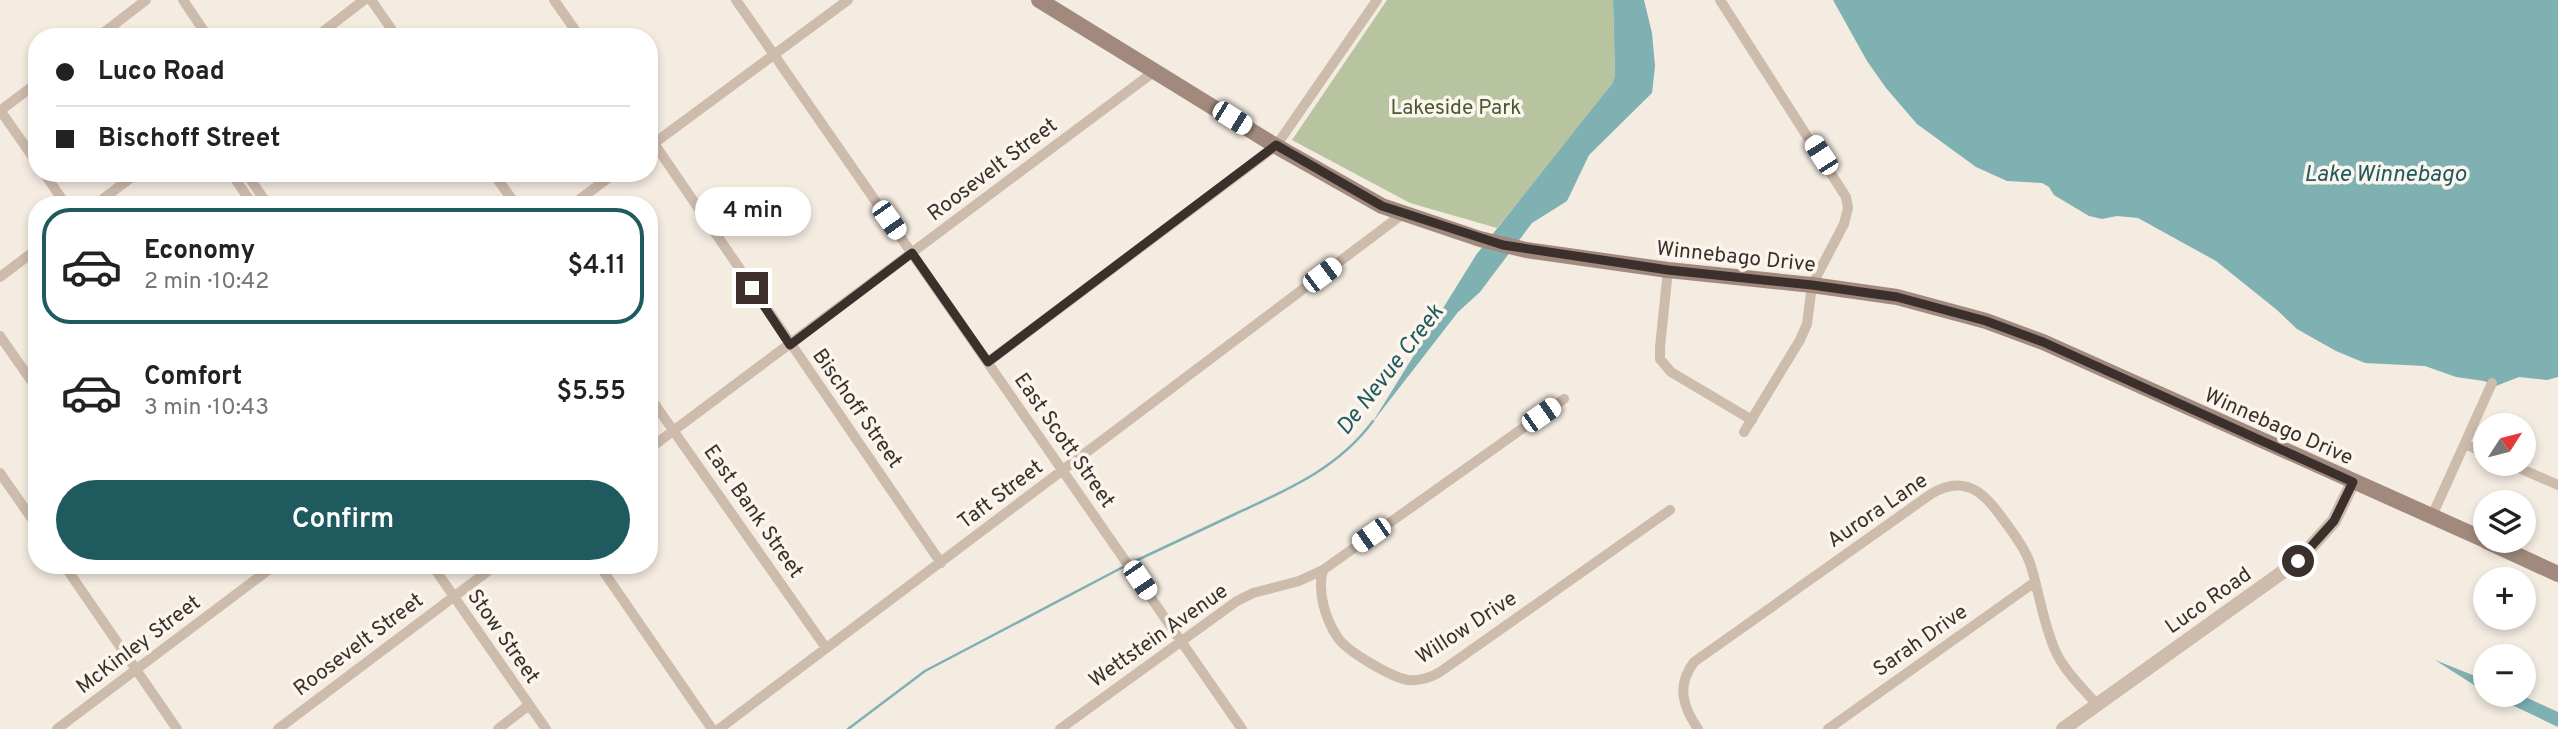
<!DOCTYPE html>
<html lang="en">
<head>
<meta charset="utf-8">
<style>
  :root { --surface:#fff; --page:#f6f6f6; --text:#222; --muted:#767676; --line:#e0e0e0; --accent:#1f5a5e }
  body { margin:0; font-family:Overpass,sans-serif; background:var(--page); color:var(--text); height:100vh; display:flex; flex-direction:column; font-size:26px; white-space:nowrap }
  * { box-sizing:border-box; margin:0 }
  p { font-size:23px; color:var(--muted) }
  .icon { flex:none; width:38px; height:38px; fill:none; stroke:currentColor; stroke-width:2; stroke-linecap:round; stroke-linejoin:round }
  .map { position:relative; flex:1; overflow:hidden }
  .panel { position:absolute; left:28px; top:196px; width:630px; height:378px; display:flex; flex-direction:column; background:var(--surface); border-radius:28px; box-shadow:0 4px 10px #0003 }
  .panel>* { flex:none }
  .guide { position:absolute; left:28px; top:28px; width:630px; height:154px; border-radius:28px; box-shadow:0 4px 10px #0003; display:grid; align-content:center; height:154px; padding:0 28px; background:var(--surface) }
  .needle { width:46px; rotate:54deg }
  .fabs { position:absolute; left:2473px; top:413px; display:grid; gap:14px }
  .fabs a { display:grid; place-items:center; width:63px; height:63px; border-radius:50%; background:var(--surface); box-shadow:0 4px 10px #0003; font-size:35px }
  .end { position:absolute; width:32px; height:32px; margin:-16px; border:9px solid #3b302b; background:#fff; box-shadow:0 0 0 4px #fff }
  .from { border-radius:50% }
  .bubble { position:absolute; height:49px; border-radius:24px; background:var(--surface); box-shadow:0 4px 10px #0003; font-size:23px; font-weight:600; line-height:49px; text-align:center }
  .car { position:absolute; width:21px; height:42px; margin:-21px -10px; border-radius:9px; box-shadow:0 0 5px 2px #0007; background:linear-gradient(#fff 24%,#345 0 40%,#fff 0 76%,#345 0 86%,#fff 0) }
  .guide b { display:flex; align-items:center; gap:24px; height:66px; font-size:26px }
  .guide b+b { border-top:2px solid var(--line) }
  .guide i { width:18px; height:18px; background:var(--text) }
  ul { padding:12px 0 0; list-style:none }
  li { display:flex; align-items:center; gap:21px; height:116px; margin:0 14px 10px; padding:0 14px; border:4px solid transparent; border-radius:28px }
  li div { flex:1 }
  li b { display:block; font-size:26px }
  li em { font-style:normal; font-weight:600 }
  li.active { border-color:var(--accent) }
  li>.icon { width:63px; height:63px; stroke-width:1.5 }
  .button { display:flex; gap:14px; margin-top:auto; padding:14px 28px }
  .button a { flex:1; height:80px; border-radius:42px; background:var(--accent); color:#fff; font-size:28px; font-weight:600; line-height:80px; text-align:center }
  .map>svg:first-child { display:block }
  .green { fill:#b8c4a0 }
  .water { fill:#7fb0b2 }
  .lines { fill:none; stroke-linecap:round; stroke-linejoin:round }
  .stream { stroke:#7fb0b2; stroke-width:2.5 }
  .minor { stroke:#cdbbac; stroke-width:10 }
  .tertiary { stroke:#cdbbac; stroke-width:14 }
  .secondary { stroke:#a18a7d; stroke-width:16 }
  .route { stroke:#3b302b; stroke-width:9 }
  .labels { text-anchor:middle; stroke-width:7; stroke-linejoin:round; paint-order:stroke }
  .park-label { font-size:21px; fill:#4a5a2e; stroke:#fbf5ee }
  .street-label { font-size:21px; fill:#3b302b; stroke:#fbf5ee }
  .water-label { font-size:23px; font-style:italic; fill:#1f5a5e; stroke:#fbf5ee }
</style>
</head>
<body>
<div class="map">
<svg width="2558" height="729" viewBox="0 0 2558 729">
  <rect width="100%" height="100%" fill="#f4ebe1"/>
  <path class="green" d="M1387,0H1613L1615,75L1612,84L1575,133L1497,228L1410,203L1292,140Z"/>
  <path class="water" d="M1613,0H1644L1652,33L1655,66L1652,93L1589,155L1567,201L1532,223L1480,292L1458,312L1372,423L1476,255L1612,84L1615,75Z
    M1833,0H2558V377L2547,380L2519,377L2496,386L2484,381L2456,377L2425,366L2365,363L2336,351L2297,329L2277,310L2216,261L2138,218L2117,216L2102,219L2089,216L2054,195L2049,187L2042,183L2007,181L1976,167L1917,124L1886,88L1867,61Z
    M2435,660L2485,680V692Z
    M2491,695H2521L2558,712V727Z"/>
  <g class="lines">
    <path class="stream" d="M1131,563C1165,547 1199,531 1233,515C1285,491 1338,469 1373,421
      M848,729L925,671L1125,566"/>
    <path class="minor" d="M183,0L208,37
      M371,0L397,37
      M554,0L580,37
      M736,0L1242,729
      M1720,0L1846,197L1848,208L1844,224L1812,285L1807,324L1800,340L1744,432
      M98,37L146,0
      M316,37L364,0
      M0,110L37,163
      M1,110L37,83
      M649,136L941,563
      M649,147L848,0
      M44,173L66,205
      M231,173L253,205
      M246,173L268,205
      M493,173L516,205
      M95,205L137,173
      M572,205L615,173
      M1668,270L1660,347V359L1671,372L1752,420
      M0,277L37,249
      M0,336L37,389
      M988,362L1276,146L1377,0
      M649,396L826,648
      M2465,444L2485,453
      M649,449L1155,71
      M2510,464L2558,485
      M0,473L37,526
      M2432,516L2492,383
      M64,565L177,729
      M432,565L546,729
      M599,565L712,729
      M1323,570C1317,591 1325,619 1338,638C1348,652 1391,677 1408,680C1420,681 1430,678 1440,672L1670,510
      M57,729L275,565
      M278,729L496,565
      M498,729L529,705
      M719,729L1404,213
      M1060,729L1237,601L1253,593L1299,581L1323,570L1564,399
      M1698,729C1683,707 1676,686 1694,662L1931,494C1969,471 1988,498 2008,526C2017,538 2025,549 2030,563C2039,591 2043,623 2055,650C2064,671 2083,688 2097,705
      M1828,729L2035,582"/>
    <path class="tertiary" d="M2063,729L2298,561L2334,521L2353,482"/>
    <path class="secondary" d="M1039,0L1276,146L1382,206L1480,239L1526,250L1668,270L1812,285L1897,297L1986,321L2043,342L2485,540
      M2486,541L2558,574"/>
  </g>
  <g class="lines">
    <path class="route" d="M752,288L790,345L912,253L988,362L1276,145L1382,206L1503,245L1668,270L1812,285L1897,297L1986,321L2043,342L2353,482L2334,521L2298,561"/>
  </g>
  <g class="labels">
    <g class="park-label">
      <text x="1456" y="114">Lakeside Park</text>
    </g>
    <g class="street-label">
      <text transform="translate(992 169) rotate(-37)" y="7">Roosevelt Street</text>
      <text transform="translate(1736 256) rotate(6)" y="7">Winnebago Drive</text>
      <text transform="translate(858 408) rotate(55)" y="7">Bischoff Street</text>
      <text transform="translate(2279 426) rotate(24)" y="7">Winnebago Drive</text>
      <text transform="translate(1065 440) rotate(55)" y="7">East Scott Street</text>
      <text transform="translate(1000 494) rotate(-37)" y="7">Taft Street</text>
      <text transform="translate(1877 510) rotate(-34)" y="7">Aurora Lane</text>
      <text transform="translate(754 511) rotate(55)" y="7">East Bank Street</text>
      <text transform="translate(2208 600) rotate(-35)" y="7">Luco Road</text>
      <text transform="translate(1466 627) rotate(-33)" y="7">Willow Drive</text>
      <text transform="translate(1158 635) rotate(-35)" y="7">Wettstein Avenue</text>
      <text transform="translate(504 636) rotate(55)" y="7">Stow Street</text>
      <text transform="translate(1920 640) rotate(-35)" y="7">Sarah Drive</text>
      <text transform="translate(138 644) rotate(-37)" y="7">McKinley Street</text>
      <text transform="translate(358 644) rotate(-37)" y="7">Roosevelt Street</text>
    </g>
    <g class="water-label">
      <text x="2385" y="181">Lake Winnebago</text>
      <text transform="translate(1389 369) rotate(-52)" y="8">De Nevue Creek</text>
    </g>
  </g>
</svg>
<div class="fabs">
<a><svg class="needle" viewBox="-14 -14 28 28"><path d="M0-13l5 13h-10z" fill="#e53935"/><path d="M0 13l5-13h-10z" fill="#767676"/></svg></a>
<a><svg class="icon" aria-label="layers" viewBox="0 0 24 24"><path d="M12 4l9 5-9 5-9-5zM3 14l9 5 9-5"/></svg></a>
<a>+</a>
<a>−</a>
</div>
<i class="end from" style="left:2298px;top:561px"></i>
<i class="end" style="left:752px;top:288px"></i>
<div class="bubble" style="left:695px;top:187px;width:116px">4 min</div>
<i class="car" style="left:1232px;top:118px;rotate:122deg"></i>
<i class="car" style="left:1821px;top:155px;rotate:327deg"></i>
<i class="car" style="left:889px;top:220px;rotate:145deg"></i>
<i class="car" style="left:1322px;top:275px;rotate:53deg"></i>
<i class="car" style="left:1541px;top:415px;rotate:55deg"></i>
<i class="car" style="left:1371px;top:535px;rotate:235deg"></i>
<i class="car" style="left:1140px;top:580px;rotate:146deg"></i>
<div class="guide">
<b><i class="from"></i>Luco Road</b>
<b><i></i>Bischoff Street</b>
</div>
<section class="panel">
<ul>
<li class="active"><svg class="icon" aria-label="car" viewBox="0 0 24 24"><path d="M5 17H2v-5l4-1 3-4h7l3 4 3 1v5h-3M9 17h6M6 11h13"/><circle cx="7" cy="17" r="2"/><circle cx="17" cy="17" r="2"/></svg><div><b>Economy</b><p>2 min · 10:42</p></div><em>$4.11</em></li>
<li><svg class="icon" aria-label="car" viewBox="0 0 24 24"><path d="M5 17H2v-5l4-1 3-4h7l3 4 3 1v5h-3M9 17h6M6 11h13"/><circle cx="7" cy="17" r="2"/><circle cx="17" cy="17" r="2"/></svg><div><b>Comfort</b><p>3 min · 10:43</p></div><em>$5.55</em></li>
</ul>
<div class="button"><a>Confirm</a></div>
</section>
</div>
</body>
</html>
